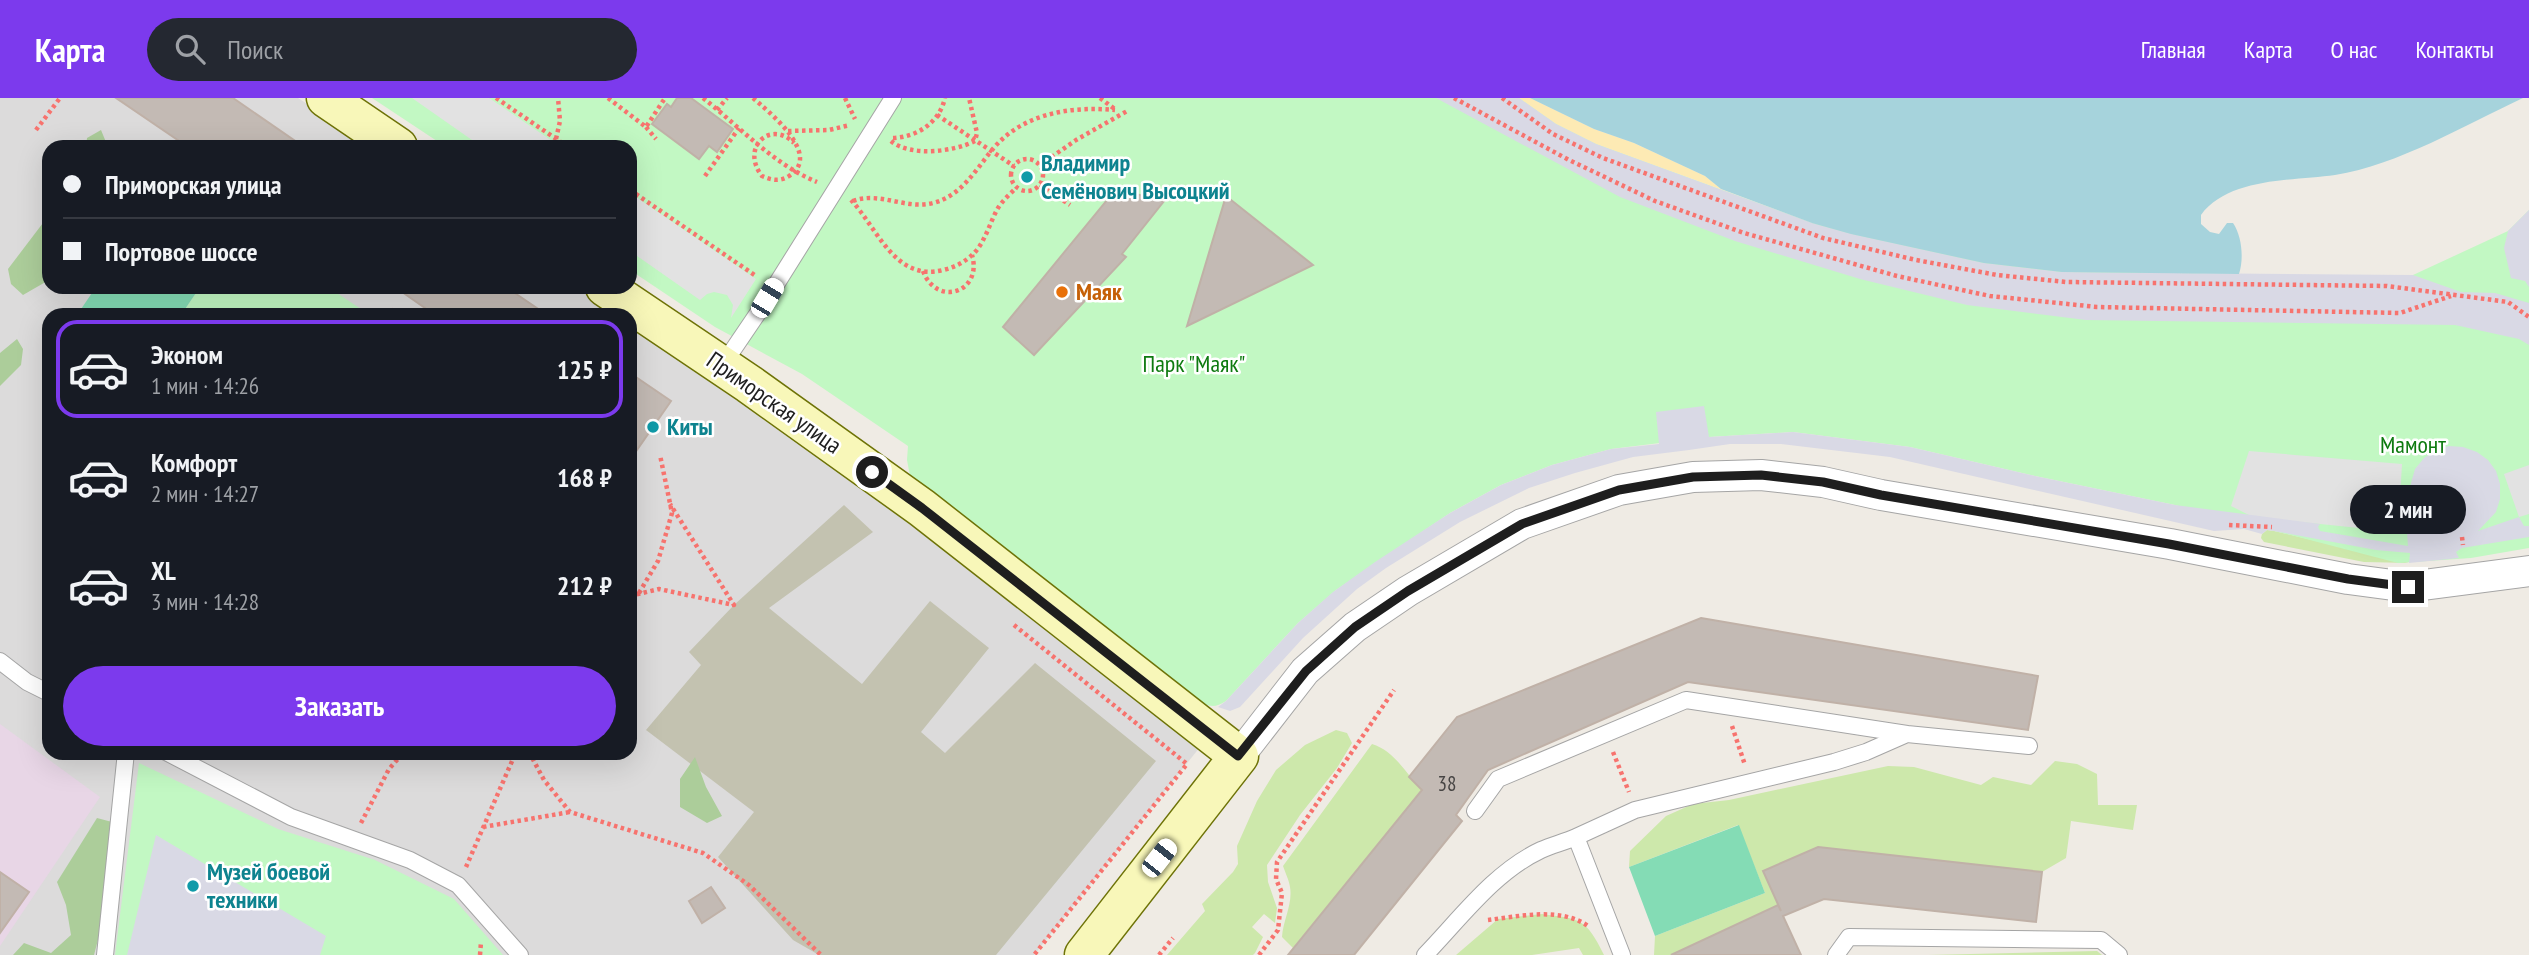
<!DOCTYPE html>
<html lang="ru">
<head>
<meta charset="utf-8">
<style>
  :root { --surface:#171b24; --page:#242831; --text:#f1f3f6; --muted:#9ea1a6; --line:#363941; --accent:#7c3aed }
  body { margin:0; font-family:"PT Sans Narrow",sans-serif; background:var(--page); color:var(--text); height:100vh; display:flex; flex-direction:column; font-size:26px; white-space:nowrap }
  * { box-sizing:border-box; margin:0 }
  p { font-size:23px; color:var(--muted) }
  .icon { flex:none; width:38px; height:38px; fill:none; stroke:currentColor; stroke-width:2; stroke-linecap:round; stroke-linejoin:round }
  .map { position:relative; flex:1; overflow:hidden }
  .drawer { position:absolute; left:42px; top:210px; width:595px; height:452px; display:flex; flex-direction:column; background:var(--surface); border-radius:21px; box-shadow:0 7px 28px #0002 }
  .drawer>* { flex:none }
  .top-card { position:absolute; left:42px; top:42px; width:595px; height:154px; border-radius:21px; box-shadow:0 7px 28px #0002; display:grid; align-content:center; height:154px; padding:0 21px; background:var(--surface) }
  .end { position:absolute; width:32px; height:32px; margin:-16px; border:9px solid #1e1e1e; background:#fff; box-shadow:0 0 0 4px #fff }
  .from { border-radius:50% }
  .bubble { position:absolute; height:49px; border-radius:24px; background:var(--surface); box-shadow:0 7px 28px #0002; font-size:23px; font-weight:600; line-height:49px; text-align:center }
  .car { position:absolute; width:21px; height:42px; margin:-21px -10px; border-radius:9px; box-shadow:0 0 5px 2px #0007; background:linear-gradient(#fff 24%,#345 0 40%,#fff 0 76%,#345 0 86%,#fff 0) }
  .top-card b { display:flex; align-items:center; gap:24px; height:66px; font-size:26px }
  .top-card b+b { border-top:2px solid var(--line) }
  .top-card i { width:18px; height:18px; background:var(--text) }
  ul { padding:12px 0 0; list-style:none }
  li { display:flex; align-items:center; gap:21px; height:98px; margin:0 14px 10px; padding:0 7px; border:4px solid transparent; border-radius:21px }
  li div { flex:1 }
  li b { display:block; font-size:26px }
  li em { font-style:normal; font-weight:600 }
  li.on { border-color:var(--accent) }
  li>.icon { width:63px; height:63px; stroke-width:1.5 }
  .button { display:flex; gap:14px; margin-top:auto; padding:14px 21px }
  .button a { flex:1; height:80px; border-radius:42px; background:var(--accent); color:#fff; font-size:28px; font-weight:600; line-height:80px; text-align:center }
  header { display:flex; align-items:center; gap:42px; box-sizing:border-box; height:98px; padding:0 35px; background:var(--accent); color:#fff }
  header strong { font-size:33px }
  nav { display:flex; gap:38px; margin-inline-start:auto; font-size:24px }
  .search { width:490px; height:63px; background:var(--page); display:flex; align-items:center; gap:18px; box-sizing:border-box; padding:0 24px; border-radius:38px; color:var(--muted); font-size:26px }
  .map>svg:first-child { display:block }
  .residential { fill:#dcdbdb }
  .industrial { fill:#e8d6e6 }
  .construction { fill:#c3c2b0 }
  .grass { fill:#cde8ab }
  .forest { fill:#accd9a }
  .sand { fill:#fdeab4 }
  .park { fill:#c2f8c3 }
  .pitch { fill:#84dcb5 }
  .parking { fill:#e2e2e2 }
  .plaza { fill:#d9d9e5 }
  .water { fill:#a6d3dc }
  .building { fill:#c3bab4; stroke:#c0b1a7; stroke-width:2 }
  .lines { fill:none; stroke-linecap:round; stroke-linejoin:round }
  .lane-casing { stroke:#a5a5a5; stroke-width:18 }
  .street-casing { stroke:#a5a5a5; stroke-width:32 }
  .secondary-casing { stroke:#6e7307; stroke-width:41 }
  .path { stroke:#f7736e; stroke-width:4.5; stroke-dasharray:3.5 3.5; stroke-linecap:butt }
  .lane { stroke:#fff; stroke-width:16 }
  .street { stroke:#fff; stroke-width:30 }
  .secondary { stroke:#f8f7b9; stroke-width:38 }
  .route { stroke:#1e1e1e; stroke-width:9 }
  .culture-dot { fill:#0f9aa8; stroke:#fff; stroke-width:2.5 }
  .food-dot { fill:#e8710a; stroke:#fff; stroke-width:2.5 }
  .labels { text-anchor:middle; stroke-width:5; stroke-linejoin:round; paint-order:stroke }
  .number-label { font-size:21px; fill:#474544 }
  .culture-label { font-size:24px; font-weight:bold; fill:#0d838f; stroke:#fff; text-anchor:start }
  .food-label { font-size:24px; font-weight:bold; fill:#c56008; stroke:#fff; text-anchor:start }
  .park-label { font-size:24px; fill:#0e7a10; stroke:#fff }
  .street-label { font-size:24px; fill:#1e1e1e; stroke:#fff }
</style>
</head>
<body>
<header>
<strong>Карта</strong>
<div class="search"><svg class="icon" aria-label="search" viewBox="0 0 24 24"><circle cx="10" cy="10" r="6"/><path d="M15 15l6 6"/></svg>Поиск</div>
<nav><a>Главная</a><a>Карта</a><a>О нас</a><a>Контакты</a></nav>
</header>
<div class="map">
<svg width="2529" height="857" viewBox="0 0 2529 857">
  <rect width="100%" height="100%" fill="#efebe4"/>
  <path class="residential" d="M0,0H298L373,49H49V189H585L627,217H49V654H630V219L1204,644L1034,857H0Z"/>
  <path class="industrial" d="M0,626L100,699L0,848Z"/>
  <path class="construction" d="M844,407L873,434L769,510L862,586L930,503L989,550L921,634L945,655L1035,565L1156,663L996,857H819L793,842L718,759L754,714L646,632L701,567L689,554L734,507Z"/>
  <path class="grass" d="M2267,432L2274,433L2409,465L2364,464L2264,444L2261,440L2262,436Z
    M1336,632L1347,635L1352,645L1337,670L1300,717L1267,767L1268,784L1277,810L1275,825L1264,816L1252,829L1263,839L1255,855L1253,857H1167L1205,813L1202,806L1233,774L1238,766L1237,748L1257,703L1276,672L1305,647Z
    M1372,646C1395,653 1406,676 1422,692L1293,850L1282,839C1283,822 1293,806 1290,789C1289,782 1285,774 1283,768Z
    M2055,663L2077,666L2097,676L2098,707H2137L2133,732L2071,723L2066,760L2042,774L1818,749L1764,773L1779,807L1671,857H1654L1655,838L1765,795L1738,727L1629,769L1630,753L1666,718L1693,706L1729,702L1888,668L1914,669L1981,687L1993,679L2031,687Z
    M1542,816C1580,821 1586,820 1604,857H1583L1579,850L1532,857H1456L1498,821Z
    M2097,853L2102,857H1928Z"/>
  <path class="forest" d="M101,32L108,49H86L87,40Z
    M49,117V182L23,197L11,186L8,171Z
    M17,241L23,251L21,267L0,288V255Z
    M695,659L706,689L722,718L707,725L680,709V681Z
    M97,720L112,724L100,834L94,857H13L24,845L51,855L71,837L66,807L57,784Z"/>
  <path class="sand" d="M1519,0H1530L1594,31L1634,45L1705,78L1721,91L1742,99L1596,46L1556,26Z"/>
  <path class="park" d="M372,0H1519L1556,26L1596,46L1812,125L2211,177H2413L2508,133L2529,112V450L2471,460L2398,465L2175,407L2035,378L1910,349L1793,334L1709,339L1611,351L1552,367L1501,387L1450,415L1336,492L1298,525L1226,603C1214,611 1209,608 1196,603L910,378L907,362L908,348L802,276L715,229L630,172V49H446Z
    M200,189H328L370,217H181Z
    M139,665L278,731L375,762L454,801L503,857H115Z"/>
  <path class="pitch" d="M96,189H200L181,217H77Z
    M1739,727L1765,795L1655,838L1629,769Z"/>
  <path class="parking" d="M412,0H489L561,49H482Z
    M630,95L756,181L731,220L733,207L727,197L714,194L707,196L700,202L630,153Z
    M2249,353L2402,366L2398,434L2253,419L2231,408Z
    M2529,367V416L2519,419L2504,376Z"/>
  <path class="plaza" d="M1436,0H1519L1556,26L1596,46L1812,125L1852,136L1984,165L2062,174L2413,177L2461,194L2495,195L2529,205V247L2519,241L2455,227L2086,222L1967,207L1860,181L1735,143L1620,99Z
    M2529,112V189L2525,183L2511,180L2504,150L2508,133Z
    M1704,308L1709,339L1793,334L1910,349L2035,378L2175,407L2320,426L2318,429L2320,433L2408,448L2407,435L2416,432L2422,425L2414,413L2410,399L2411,385L2415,371L2424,360L2436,352L2449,348L2463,349L2477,354L2488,362L2496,373L2500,386V401L2496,414L2478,433L2519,419L2524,428H2529V439L2462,450L2456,454L2459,460L2409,465L2410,455L2376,452L2274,433L2267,432L2262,436L2244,431L2214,433L1890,359L1781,346H1730L1689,352L1633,359L1575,375L1529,390L1460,424L1386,470L1357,491L1303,540L1240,609L1230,613L1218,609L1226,603L1298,525L1333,494L1375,464L1450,415L1501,387L1552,367L1611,351L1659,346L1656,314Z
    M156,737L326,838L320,857H127Z"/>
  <path class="water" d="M1530,0H2523C2465,27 2398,67 2335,77C2294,83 2229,79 2201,117V126L2210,134L2219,136L2227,125H2233C2242,138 2244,161 2239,176L2062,174L1984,165L1851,136L1812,125L1721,91L1705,78L1634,45L1594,31Z"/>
  <path class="building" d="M116,0H233L304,49H188Z
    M677,0H691L733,31L717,54L709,48L699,61L652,26L667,6L671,9Z
    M1116,91L1164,103L1122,156L1126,159L1034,257L1003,229Z
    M1226,98L1313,167L1187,228Z
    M395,189H506L547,217H435Z
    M630,275L671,303L630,362Z
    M1701,520L2038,578L2028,632L1688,584L1488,672L1456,717L1462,723L1354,857H1288L1422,692L1409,679L1457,619Z
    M1818,749L2042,774L2036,824L1824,801L1783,818L1801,857H1671L1778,807L1781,813L1763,773Z
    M0,774L29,794L0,835Z
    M711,789L725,810L702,825L689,803Z"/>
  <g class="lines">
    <defs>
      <path id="lane" d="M722,268L762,209L893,0
        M0,563L27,584L49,595
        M166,654L291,719L410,762L458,787L520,857
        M1475,713L1498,681L1686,602L1907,636
        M1576,739L1635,712L1834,664L1866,654L1907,636L2029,648
        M105,857L126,654
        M1425,857C1460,821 1494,774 1541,752C1552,747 1565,744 1576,739L1622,857
        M1836,857L1849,839L2101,842L2119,857"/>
      <path id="street" d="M1239,658L1305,573L1355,529L1408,493L1522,426L1619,392L1693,379L1761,377L1823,384L1881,397L2170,446L2348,481L2408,489L2529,473"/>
      <path id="secondary" d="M326,0L398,49
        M605,189L749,286L922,410L1239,658L1084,857"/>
    </defs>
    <use href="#lane" class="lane-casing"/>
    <use href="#street" class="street-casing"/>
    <use href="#secondary" class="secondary-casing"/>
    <path class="path" d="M496,0L568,49
      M608,0L646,29L665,0
      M703,0C740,29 773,66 817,84
      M753,0C769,14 823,57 789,78C780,84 771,82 762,78C740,50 770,21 794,45
      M845,0L855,21
      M1100,0L1116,12
      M1454,0L1569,62L1655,103L1744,135L1897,178L1990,198L2097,209L2400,215L2451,198
      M1502,0L1553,36L1603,60L1823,140L1916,162L1997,177L2066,184L2387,188L2508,204L2529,219
      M717,12L727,0
      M937,17L1014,68
      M646,29L656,41
      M36,32L60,0
      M788,33L829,32L850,27
      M893,40C917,39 939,25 945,0
      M556,41L560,23L558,0
      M891,43C910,59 953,54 975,43L977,35L969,0
      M1011 77a16 16 0 1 1 32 0a16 16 0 1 1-32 0Z
      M1040,67L1076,42L1129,12
      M705,78L739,30
      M1040,87L1070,107
      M630,92L756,178
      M851,102C878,131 895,184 943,172C956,169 967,163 976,153C986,141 990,124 998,110C1003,102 1010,96 1016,90
      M853,103C879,93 906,112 933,105C961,98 975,73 992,52C1022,15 1071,8 1115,12
      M923,173C937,210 983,194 972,157
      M390,217L394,211
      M2229,427L2272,429
      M2462,439L2463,447
      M639,495L658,463L672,415L660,357
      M630,498L659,491L734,507L670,406
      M1014,527L1187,666L1034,857
      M1732,628L1745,667
      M529,654L544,682L570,714L703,755L749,787L821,857
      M1613,654L1629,694
      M361,725L389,671L404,654
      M483,729L570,714
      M466,769L516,654
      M1488,822C1520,818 1561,809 1588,828
      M480,857L481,844
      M1159,857L1173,840
      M1259,857L1278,832L1282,795L1276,781L1277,764L1394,592"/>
    <use href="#lane" class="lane"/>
    <use href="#street" class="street"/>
    <use href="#secondary" class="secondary"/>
  </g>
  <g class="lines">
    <path class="route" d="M872,374L922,410L1238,658L1306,573L1355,529L1408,493L1522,426L1619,392L1693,379L1761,377L1823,384L1881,397L2169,446L2348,481L2408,489"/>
  </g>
  <g class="culture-dot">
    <circle cx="1027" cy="79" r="7"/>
    <circle cx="653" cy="329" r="7"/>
    <circle cx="193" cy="788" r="7"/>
  </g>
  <circle class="food-dot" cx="1062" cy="194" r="7"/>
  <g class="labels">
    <g class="number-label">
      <text x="1447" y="693">38</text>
    </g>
    <g class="culture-label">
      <text x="1041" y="73">Владимир<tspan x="1041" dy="28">Семёнович Высоцкий</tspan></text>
      <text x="667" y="337">Киты</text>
      <text x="207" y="782">Музей боевой<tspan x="207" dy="28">техники</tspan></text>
    </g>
    <g class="food-label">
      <text x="1076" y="202">Маяк</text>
    </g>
    <g class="park-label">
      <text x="1194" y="274">Парк "Маяк"</text>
      <text x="2413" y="355">Мамонт</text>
    </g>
    <g class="street-label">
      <text transform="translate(774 305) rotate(35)" y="8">Приморская улица</text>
    </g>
  </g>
</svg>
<i class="end from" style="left:872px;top:374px"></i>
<i class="end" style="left:2408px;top:489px"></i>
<div class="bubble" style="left:2350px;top:387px;width:116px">2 мин</div>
<i class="car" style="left:767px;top:200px;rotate:31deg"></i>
<i class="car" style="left:1159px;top:760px;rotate:38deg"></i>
<div class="top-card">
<b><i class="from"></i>Приморская улица</b>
<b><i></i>Портовое шоссе</b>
</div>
<section class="drawer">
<ul>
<li class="on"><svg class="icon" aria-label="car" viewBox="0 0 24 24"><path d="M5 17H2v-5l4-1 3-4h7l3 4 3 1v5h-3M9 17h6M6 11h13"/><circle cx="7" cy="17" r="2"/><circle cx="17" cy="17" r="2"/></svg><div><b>Эконом</b><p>1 мин · 14:26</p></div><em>125 ₽</em></li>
<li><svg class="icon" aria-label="car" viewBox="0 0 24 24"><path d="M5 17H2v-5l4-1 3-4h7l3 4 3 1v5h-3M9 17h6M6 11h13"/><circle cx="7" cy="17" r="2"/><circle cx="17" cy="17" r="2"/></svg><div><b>Комфорт</b><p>2 мин · 14:27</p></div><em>168 ₽</em></li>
<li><svg class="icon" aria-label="car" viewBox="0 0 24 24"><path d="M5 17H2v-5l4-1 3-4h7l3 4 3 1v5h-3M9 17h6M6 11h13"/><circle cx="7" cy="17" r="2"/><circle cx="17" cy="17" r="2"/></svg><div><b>XL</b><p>3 мин · 14:28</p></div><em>212 ₽</em></li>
</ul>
<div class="button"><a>Заказать</a></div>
</section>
</div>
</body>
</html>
